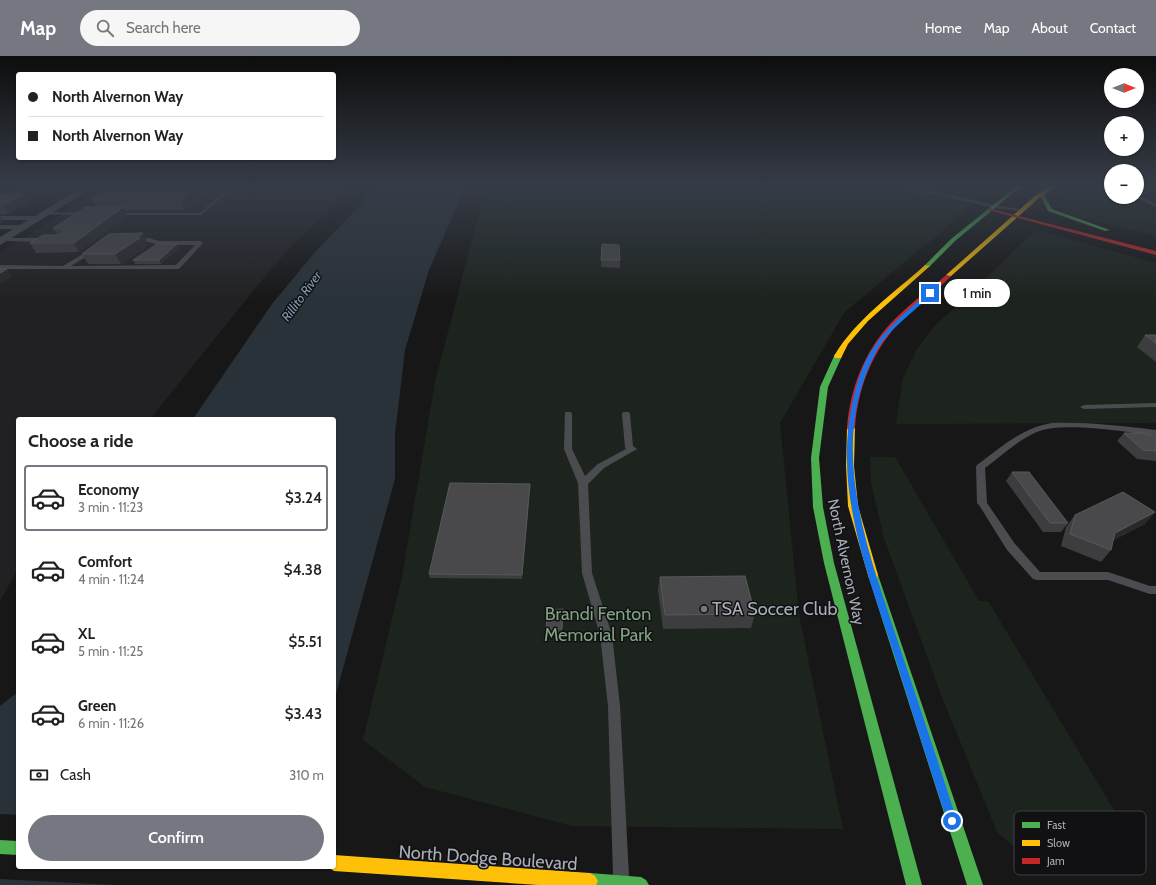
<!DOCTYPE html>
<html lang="en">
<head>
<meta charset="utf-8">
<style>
  :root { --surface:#fff; --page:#f6f6f6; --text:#222; --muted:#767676; --line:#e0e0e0; --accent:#757880 }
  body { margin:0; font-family:Cabin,sans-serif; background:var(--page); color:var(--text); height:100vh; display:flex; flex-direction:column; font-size:15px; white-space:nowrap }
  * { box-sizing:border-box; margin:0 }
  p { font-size:13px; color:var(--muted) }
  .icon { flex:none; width:22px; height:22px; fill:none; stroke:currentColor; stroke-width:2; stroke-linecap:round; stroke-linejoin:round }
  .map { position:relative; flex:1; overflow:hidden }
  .side { position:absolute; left:16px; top:361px; width:320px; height:452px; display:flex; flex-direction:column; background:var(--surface); border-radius:4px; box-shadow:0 1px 3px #0004 }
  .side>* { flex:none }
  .banner { position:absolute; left:16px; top:16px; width:320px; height:88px; border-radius:4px; box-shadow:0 1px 3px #0004; display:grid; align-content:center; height:88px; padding:0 12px; background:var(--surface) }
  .needle { width:26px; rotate:90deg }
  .buttons { position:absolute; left:1104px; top:12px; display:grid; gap:8px }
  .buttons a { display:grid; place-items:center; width:40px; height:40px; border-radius:50%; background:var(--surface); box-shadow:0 1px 3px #0004; font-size:20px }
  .end { position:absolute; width:18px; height:18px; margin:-9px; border:5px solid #1a73e8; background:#fff; box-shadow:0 0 0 2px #fff }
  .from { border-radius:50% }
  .bubble { position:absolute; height:28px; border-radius:14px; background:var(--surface); box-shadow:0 1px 3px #0004; font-size:13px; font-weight:600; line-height:28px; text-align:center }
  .banner b { display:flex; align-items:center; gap:14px; height:38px; font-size:15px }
  .banner b+b { border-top:1px solid var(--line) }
  .banner i { width:10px; height:10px; background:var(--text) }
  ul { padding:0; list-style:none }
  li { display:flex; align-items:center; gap:12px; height:66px; margin:0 8px 6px; padding:0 4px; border:2px solid transparent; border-radius:4px }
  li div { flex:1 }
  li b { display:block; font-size:15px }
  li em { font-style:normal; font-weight:600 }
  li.current { border-color:var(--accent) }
  li>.icon { width:36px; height:36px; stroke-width:1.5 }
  h2 { padding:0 12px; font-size:18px; line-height:48px }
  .pay { display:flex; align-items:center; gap:10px; height:44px; padding:0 12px; font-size:15px }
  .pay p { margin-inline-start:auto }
  .action { display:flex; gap:8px; margin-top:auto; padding:8px 12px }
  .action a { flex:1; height:46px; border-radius:24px; background:var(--accent); color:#fff; font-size:16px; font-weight:600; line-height:46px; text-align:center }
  header { display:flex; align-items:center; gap:24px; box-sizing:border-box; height:56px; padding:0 20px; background:var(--accent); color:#fff }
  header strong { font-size:19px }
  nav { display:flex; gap:22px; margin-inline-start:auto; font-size:14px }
  .search { width:280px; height:36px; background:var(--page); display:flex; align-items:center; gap:10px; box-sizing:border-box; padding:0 14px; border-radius:22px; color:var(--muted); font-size:15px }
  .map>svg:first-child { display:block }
  .built { fill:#212123 }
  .green { fill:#1d241e }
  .water { fill:#2a3239 }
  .pier { fill:#171717 }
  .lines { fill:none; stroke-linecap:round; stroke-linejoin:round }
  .lane { fill:#4b4c50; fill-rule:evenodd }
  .street { fill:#4b4c50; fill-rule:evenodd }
  .fast { fill:#4caf50; fill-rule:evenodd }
  .slow { fill:#ffc107; fill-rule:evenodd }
  .jam { fill:#c62828; fill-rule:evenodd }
  .wall { fill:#3d3d3f }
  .shaded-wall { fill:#29292a }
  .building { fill:#49494c; stroke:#58595d }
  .route { fill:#1a73e8 }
  .poi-dot { fill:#757880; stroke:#111113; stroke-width:1.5 }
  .labels { text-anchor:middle; stroke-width:3; stroke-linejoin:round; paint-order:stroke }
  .far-water-label { font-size:13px; font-style:italic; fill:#7f9bb3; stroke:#111113 }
  .street-label { font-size:15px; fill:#a8adb8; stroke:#111113 }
  .near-poi-label { font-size:18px; fill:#a8adb8; stroke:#111113; text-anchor:start }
  .near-park-label { font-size:18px; fill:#7fa381; stroke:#111113 }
  .near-street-label { font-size:18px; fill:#a8adb8; stroke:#111113 }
  .key { fill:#111113; stroke:#3e4045; stroke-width:1 }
  .key-label { font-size:11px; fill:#a8adb8 }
</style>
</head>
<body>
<header>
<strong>Map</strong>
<div class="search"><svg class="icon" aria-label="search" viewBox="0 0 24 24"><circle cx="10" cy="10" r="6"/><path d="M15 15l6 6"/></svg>Search here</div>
<nav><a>Home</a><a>Map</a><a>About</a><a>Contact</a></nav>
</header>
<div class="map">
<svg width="1156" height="829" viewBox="0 0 1156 829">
  <rect width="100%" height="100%" fill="#171717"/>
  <path class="built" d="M108,129H367L362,133H349L325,159L300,181L270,214L150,363H18V513L0,545V197Z"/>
  <path class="green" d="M491,129H1002L972,148L929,187H927L844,257L780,367L799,559L843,773L572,770L425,731L363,684L402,521L435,326L480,153Z
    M1090,129H1106L1111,132V141H1127L1156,157V180L1080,162L1064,156L1057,149L1068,139Z
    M1037,174L1156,207V367L896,368L903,322L917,293L934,270L963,245L1030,179Z
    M870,401H895L979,545H988L1146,807L1031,805L997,776L942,641L884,482L871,427Z"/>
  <path class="water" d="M378,129H468L453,159L429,214L405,294L395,378V423L334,645V363H193L272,248L316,195L365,144L364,141Z
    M18,636V811L293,829H0V650Z"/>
  <path class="pier" d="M0,758L18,759V811H296L295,829H114L0,823Z"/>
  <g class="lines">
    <path class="lane" d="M89,131L91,133L24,134L0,146V143L23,132Z
      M909,133L938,136L994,149L1025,154L1023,155L994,152L938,139L907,135Z
      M224,135L228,136L201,159H115L113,158L115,157H200Z
      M1146,135L1148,137L1140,140L1156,148V151L1135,141H1137V136Z
      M47,156L88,157L90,158L88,159L45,158V157Z
      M0,160H39L42,162L39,164H0Z
      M0,169H24L27,171L24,173H0Z
      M4,182H46L49,184L46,186L2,185V183Z
      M135,182H149L159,185H200L203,187L180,212L178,213H0V209L63,210L93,192L95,193V195L71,210L176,209L195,189H159L149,186L133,185V183Z
      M1156,347V351L1084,353L1080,351L1084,349Z
      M565,356H571L572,358V393L585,420L598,408L626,393L625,391L622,358L623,356H629L630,358L633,390L637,393L604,412L588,428L592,517L612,579L620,650L629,820L626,825L621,828L616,825L613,820L608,650L600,579L582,517L578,427L564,393Z
      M1052,367C1087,366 1121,370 1156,374V380C1128,376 1062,365 1037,376C1018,384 1001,400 985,412L987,447L1015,488L1040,516H1108L1150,530H1156V538H1150L1108,524H1037L1033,523L1007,494L979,449L977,447L976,411L977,409C1002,391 1021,372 1052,367Z"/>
    <path class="street" d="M86,129H97L0,189V181Z"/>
    <path class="fast" d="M1018,129H1023L955,185L929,211H925V209L951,183Z
      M1039,137H1043L1052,153L1110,174L1105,175L1048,155Z
      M835,298H838L842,300L828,331L819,402L823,451L834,507L922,829H906L824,507L813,451L811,402L820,331Z
      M873,515L877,516L878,519L983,829H967L868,519L869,516Z
      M0,784L18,785V799L0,798Z
      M590,817L641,821L646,824L649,829H584L582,825L585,820Z"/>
    <path class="slow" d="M1052,129H1058L1039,142L950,221H946V219L1035,140Z
      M925,209L930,210L868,265L848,288L841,302H835L834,300C857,262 893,238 925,209Z
      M851,369L855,372L854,410L858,450L878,519L877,522L873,523L869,522L868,519L848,450L846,410L847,372Z
      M334,799L590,817L595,820L598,825L596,829H538L334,815L328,811H334Z"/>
    <path class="jam" d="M988,152L1156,195V199L988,154Z
      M946,219L951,220C939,233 923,244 910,256C876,287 858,327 855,372L851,375L848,374L847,372C850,333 864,296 891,267C908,249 928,235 946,219Z"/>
  </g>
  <path class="wall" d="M216,129L185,154H125L127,160L78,196L36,197L30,187L57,179L53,172L96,151L92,143L96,141L92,132Z
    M0,138H24L29,147L8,158L0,159Z
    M148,188L144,191L145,192L121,208H88L82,198Z
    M177,188L179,192L161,208H135L133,204Z
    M602,188L620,204V212L601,211Z
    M1145,279H1156V306L1137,291Z
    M1124,377L1156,381V405L1137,403L1117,385Z
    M1012,416L1068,467L1061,476H1043L1006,425Z
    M530,428V432L522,523L430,522L429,518Z
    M1155,456L1145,468L1113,484L1111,494L1101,506L1061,490L1066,471L1075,459Z
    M660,521L755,558L751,572L663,573L658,534Z
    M563,558L562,577L546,578V573Z"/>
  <path class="shaded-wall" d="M198,129H216L185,154L181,143Z
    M24,138L29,147L8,158L2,149Z
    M123,151L127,160L78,196L74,187Z
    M0,160L3,166L0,168Z
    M143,177L148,188L144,191L145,192L121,208L115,198Z
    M177,188L179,192L161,208L159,204Z
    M7,213L12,221L0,228V217Z
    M530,428V432L522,523V519Z
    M1155,456L1145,468L1105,489L1115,477Z"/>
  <path class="building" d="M96,129H198L181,143H92L110,132H92Z
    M0,138H24L0,150Z
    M86,151H123L74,187H30L43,179H60L65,176L61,173L53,172Z
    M143,177L137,182H140L115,198H82L109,178Z
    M157,188H177L159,204H133Z
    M602,188L619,189L620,204H601Z
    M0,213H7L0,217Z
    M1145,279H1156V287Z
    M1124,377H1143L1156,381V395L1143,394Z
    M1012,416H1029L1068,467H1050Z
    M450,427L530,428L522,519L429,518Z
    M1123,436L1155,456L1115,477L1111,494L1070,478L1075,459Z
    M745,520L755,558L665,559L660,521Z
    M563,553L562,573H546L548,554Z"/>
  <linearGradient id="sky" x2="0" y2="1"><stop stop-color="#0d0d0d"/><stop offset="0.53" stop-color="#363c47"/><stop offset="1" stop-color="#363c47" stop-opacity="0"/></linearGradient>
  <rect width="1156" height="245" fill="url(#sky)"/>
  <path class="route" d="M929,236L932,237C913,258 888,272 875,298C825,394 871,502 901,595C920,652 939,708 957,765L956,768L952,770L948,768L947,765C929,709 911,653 894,598C867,515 834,436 852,348C856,330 861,312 870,297C885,272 907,255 929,236Z"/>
  <circle class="poi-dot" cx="704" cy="553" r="4"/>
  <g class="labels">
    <g class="far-water-label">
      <text transform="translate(301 240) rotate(-54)" y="5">Rillito River</text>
    </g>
    <g class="street-label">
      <text transform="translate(846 506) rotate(78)" y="5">North Alvernon Way</text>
    </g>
    <g class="near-poi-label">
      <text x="712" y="559">TSA Soccer Club</text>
    </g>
    <g class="near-park-label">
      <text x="598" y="564">Brandi Fenton<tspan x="598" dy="21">Memorial Park</tspan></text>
    </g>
    <g class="near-street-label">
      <text transform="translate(488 802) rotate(4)" y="6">North Dodge Boulevard</text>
    </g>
  </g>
  <rect x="1014" y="755" width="132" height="64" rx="6" class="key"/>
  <rect x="1022" y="766" width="18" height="6" fill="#4caf50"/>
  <rect x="1022" y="784" width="18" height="6" fill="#ffc107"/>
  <rect x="1022" y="802" width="18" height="6" fill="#c62828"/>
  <g class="key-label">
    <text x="1047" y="773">Fast</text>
    <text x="1047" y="791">Slow</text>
    <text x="1047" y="809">Jam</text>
  </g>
</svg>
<div class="buttons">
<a><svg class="needle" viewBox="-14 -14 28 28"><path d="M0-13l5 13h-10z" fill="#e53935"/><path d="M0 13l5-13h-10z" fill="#767676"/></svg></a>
<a>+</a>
<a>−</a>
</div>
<i class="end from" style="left:952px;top:765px"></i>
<i class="end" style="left:930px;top:237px"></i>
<div class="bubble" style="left:944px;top:223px;width:66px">1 min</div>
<div class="banner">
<b><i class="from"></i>North Alvernon Way</b>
<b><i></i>North Alvernon Way</b>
</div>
<section class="side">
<h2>Choose a ride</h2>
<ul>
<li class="current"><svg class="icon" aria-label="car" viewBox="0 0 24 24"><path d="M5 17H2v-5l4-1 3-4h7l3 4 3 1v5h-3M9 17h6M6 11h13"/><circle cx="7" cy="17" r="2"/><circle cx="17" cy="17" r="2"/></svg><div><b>Economy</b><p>3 min · 11:23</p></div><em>$3.24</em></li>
<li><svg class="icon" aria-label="car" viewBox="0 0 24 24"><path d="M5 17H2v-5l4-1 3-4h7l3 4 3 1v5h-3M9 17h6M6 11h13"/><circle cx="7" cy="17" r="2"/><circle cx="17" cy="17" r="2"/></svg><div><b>Comfort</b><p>4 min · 11:24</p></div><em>$4.38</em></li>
<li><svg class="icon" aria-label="car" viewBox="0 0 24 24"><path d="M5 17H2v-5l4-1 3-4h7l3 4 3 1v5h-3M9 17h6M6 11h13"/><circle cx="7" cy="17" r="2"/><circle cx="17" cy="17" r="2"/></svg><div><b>XL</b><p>5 min · 11:25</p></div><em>$5.51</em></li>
<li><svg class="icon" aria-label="car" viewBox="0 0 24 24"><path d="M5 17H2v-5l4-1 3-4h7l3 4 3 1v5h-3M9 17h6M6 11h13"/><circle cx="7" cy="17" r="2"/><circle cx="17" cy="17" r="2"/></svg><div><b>Green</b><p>6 min · 11:26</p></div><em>$3.43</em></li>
</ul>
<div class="pay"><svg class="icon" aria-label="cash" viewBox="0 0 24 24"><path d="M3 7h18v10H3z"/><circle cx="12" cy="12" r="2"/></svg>Cash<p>310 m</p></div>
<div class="action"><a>Confirm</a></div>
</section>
</div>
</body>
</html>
